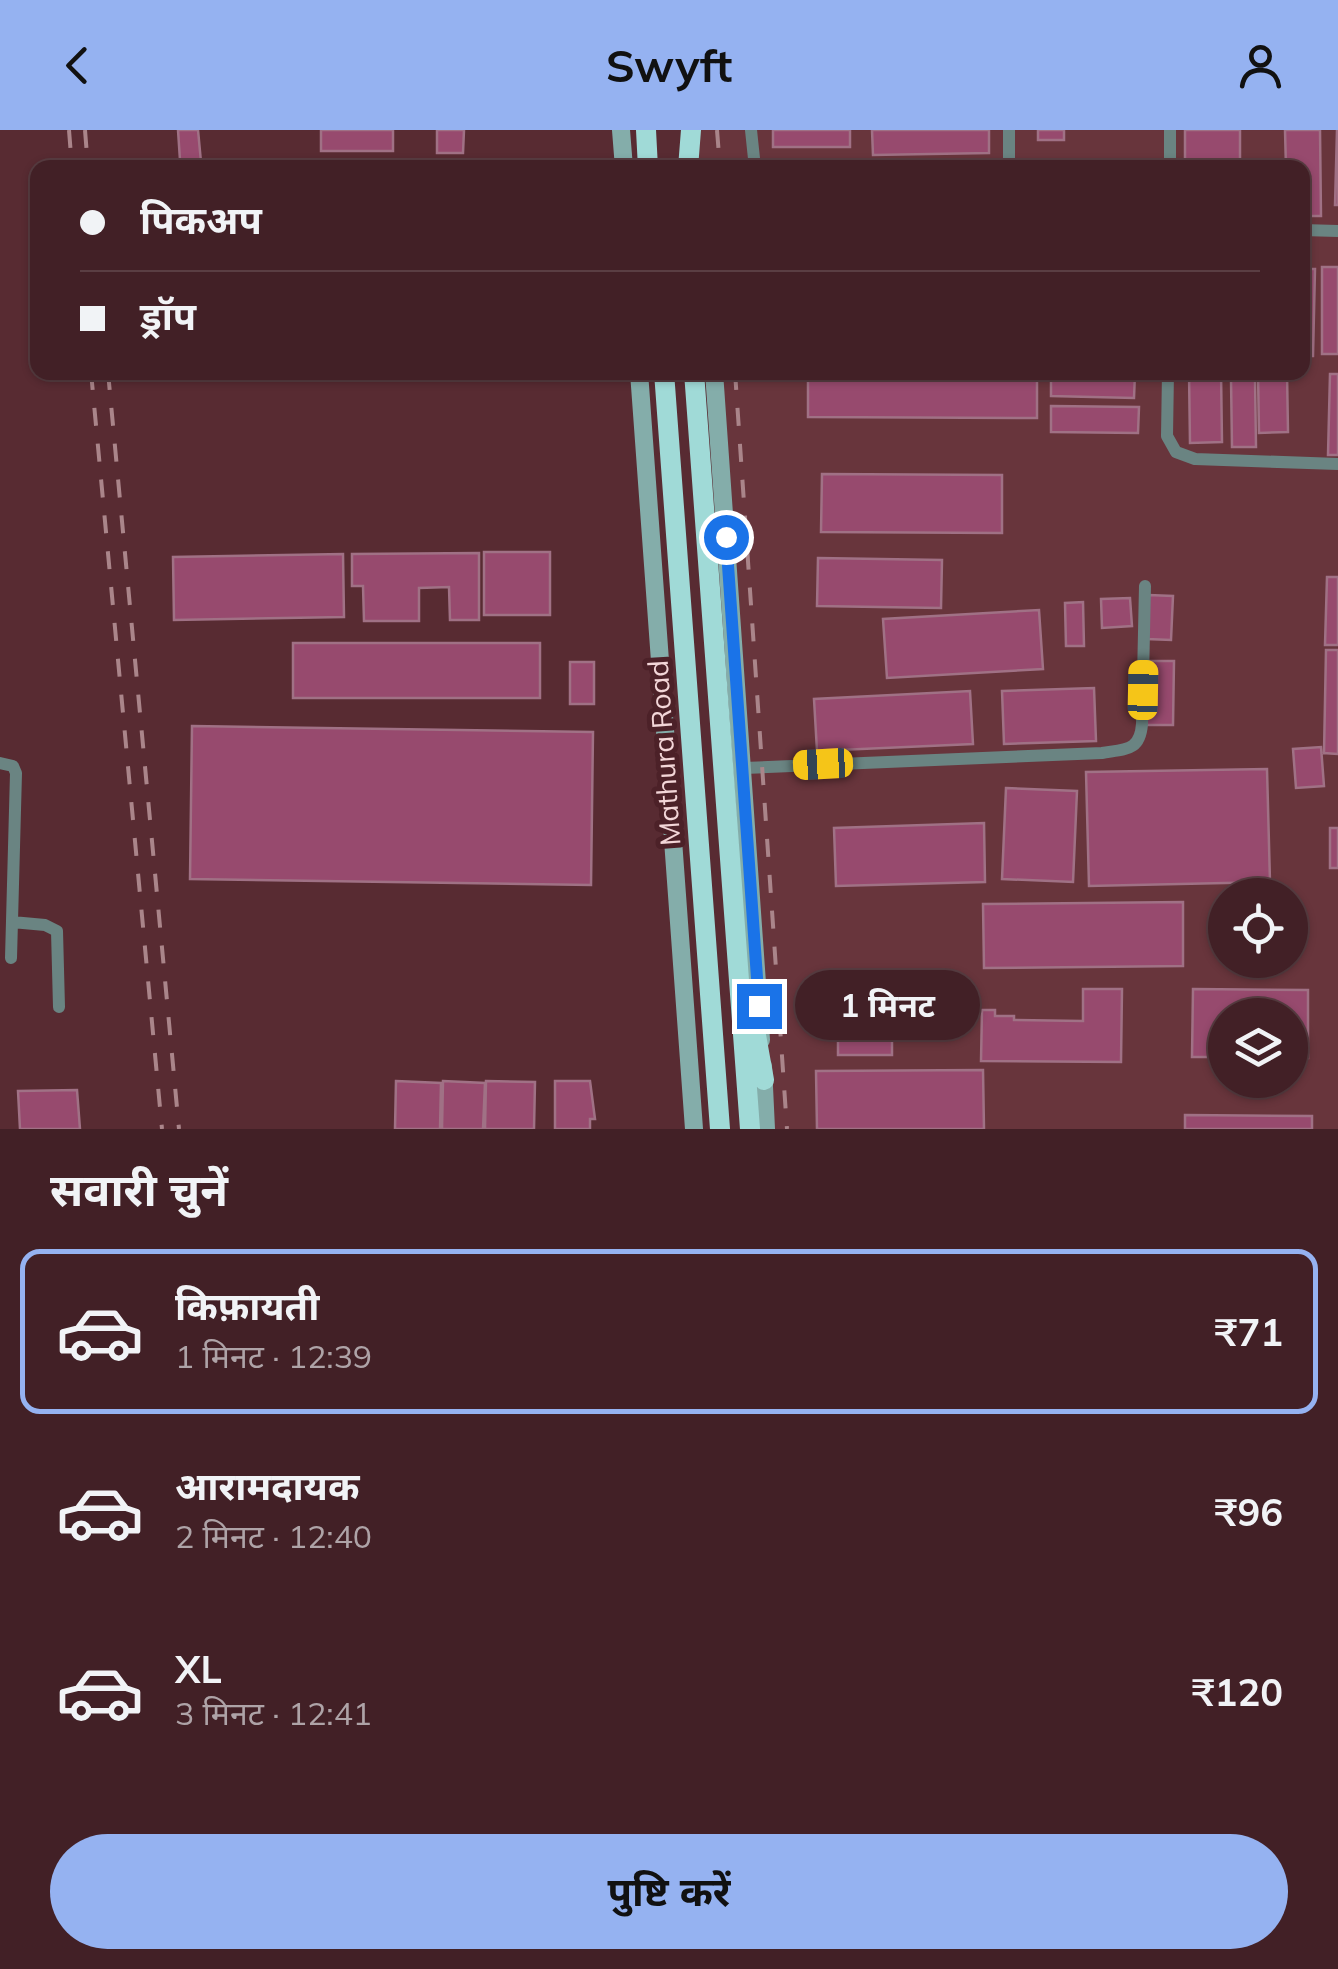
<!DOCTYPE html>
<html lang="hi">
<head>
<meta charset="utf-8">
<style>
  :root { --surface:#422026; --page:#4c2d32; --text:#f1f3f6; --muted:#aea3a7; --line:#5a3e43; --accent:#95b2f1 }
  body { margin:0; font-family:Mulish,"Noto Sans Devanagari",sans-serif; background:var(--page); color:var(--text); height:100vh; display:flex; flex-direction:column; font-size:38px; white-space:nowrap }
  * { box-sizing:border-box; margin:0 }
  p { font-size:32px; color:var(--muted) }
  .icon { flex:none; width:55px; height:55px; fill:none; stroke:currentColor; stroke-width:2; stroke-linecap:round; stroke-linejoin:round }
  .map { position:relative; height:999px; overflow:hidden }
  .drawer { display:flex; flex-direction:column; background:var(--surface); flex:1 }
  .drawer>* { flex:none }
  .top-card { position:absolute; left:30px; top:30px; width:1280px; height:220px; border-radius:20px; box-shadow:0 2px 8px #0004,0 0 0 2px var(--line); display:grid; align-content:center; height:220px; padding:0 50px; background:var(--surface) }
  .buttons { position:absolute; left:1208px; top:748px; display:grid; gap:20px }
  .buttons a { display:grid; place-items:center; width:100px; height:100px; border-radius:50%; background:var(--surface); box-shadow:0 2px 8px #0004,0 0 0 2px var(--line); font-size:50px }
  .end { position:absolute; width:45px; height:45px; margin:-22px; border:12px solid #1a73e8; background:#fff; box-shadow:0 0 0 5px #fff }
  .from { border-radius:50% }
  .bubble { position:absolute; height:70px; border-radius:35px; background:var(--surface); box-shadow:0 2px 8px #0004,0 0 0 2px var(--line); font-size:32px; font-weight:700; line-height:70px; text-align:center }
  .car { position:absolute; width:30px; height:60px; margin:-30px -15px; border-radius:12px; box-shadow:0 0 8px 2px #0007; background:linear-gradient(#f5c518 24%,#345 0 40%,#f5c518 0 76%,#345 0 86%,#f5c518 0) }
  .top-card b { display:flex; align-items:center; gap:35px; height:95px; font-size:38px }
  .top-card b+b { border-top:2px solid var(--line) }
  .top-card i { width:25px; height:25px; background:var(--text) }
  ul { padding:0; list-style:none }
  li { display:flex; align-items:center; gap:30px; height:165px; margin:0 20px 15px; padding:0 30px; border:5px solid transparent; border-radius:20px }
  li div { flex:1 }
  li b { display:block; font-size:38px }
  li em { font-style:normal; font-weight:700 }
  li.active { border-color:var(--accent) }
  li>.icon { width:90px; height:90px; stroke-width:1.5 }
  h2 { padding:0 50px; font-size:45px; line-height:120px }
  .button { display:flex; gap:20px; margin-top:auto; padding:20px 50px }
  .button a { flex:1; height:115px; border-radius:60px; background:var(--accent); color:#111; font-size:40px; font-weight:700; line-height:115px; text-align:center }
  header { display:flex; justify-content:space-between; align-items:center; height:130px; padding:0 50px; background:var(--accent); color:#111; font-size:45px; font-weight:700 }
  .map>svg:first-child { display:block }
  .built { fill:#68353c; fill-rule:evenodd }
  .building { fill:#974a6e; stroke:#a07185; stroke-width:2.5 }
  .lines { fill:none; stroke-linecap:round; stroke-linejoin:round }
  .minor { stroke:#6a8482; stroke-width:12 }
  .secondary { stroke:#84adaa; stroke-width:18 }
  .trunk { stroke:#a0dad7; stroke-width:20 }
  .rail { stroke:#aa858a; stroke-width:4; stroke-dasharray:18 18; stroke-linecap:butt }
  .route { stroke:#1a73e8; stroke-width:12 }
  .labels { text-anchor:middle; stroke-width:10; stroke-linejoin:round; paint-order:stroke }
  .street-label { font-size:28px; fill:#f3d6d8; stroke:#4c2128 }
</style>
</head>
<body>
<header><svg class="icon" aria-label="back" viewBox="0 0 24 24"><path d="M15 5l-7 7 7 7"/></svg>Swyft<svg class="icon" aria-label="person" viewBox="0 0 24 24"><circle cx="12" cy="8" r="4"/><path d="M4 21q1-7 8-7t8 7"/></svg></header>
<div class="map">
<svg width="1338" height="999" viewBox="0 0 1338 999">
  <rect width="100%" height="100%" fill="#582b32"/>
  <path class="built" d="M692,0H1338V999H768L711,243L1302,242V38L695,37ZM1225,765H1290V830H1225ZM1225,885H1290V950H1225Z"/>
  <path class="building" d="M178,0H198L201,32L180,30Z
    M321,0H393V21H321Z
    M437,0H464L463,23H437Z
    M773,0H850V17H773Z
    M872,0H989V23L873,25Z
    M1038,0H1064V10H1038Z
    M1185,0H1240V38H1185Z
    M1285,0H1320L1321,86H1302V38H1286Z
    M1337,0H1338V75H1335Z
    M1322,137H1338V224H1322Z
    M1302,139H1315L1313,226H1302Z
    M1051,242L1135,243L1134,268L1051,266Z
    M1189,242H1221L1222,312L1190,313Z
    M1258,242H1287L1288,302L1259,303Z
    M1330,244H1338V325H1328Z
    M808,248L1037,249V288L808,287Z
    M1231,249H1255L1256,317H1232Z
    M1051,276L1139,277L1138,303L1051,302Z
    M822,344L1002,345V403L821,402Z
    M484,422H550V485H484Z
    M479,423V490H450L449,457L419,458V491H364L363,456H352V424Z
    M343,424L344,487L174,490L173,427Z
    M818,428L942,430L941,478L817,476Z
    M1327,447H1338V515H1325Z
    M1148,465L1173,466L1171,510L1147,509Z
    M1130,468L1132,496L1102,498L1101,469Z
    M1083,472L1084,516H1066L1065,473Z
    M1039,480L1043,539L887,548L883,489Z
    M293,513H540V568H293Z
    M1326,520H1338V624L1324,623Z
    M1147,531H1174L1173,595H1146Z
    M570,532H594V574H570Z
    M1094,558L1096,611L1004,614L1002,561Z
    M970,561L973,614L817,621L814,569Z
    M192,596L593,602L591,755L190,749Z
    M1321,617L1324,656L1296,658L1293,619Z
    M1267,639L1270,752L1089,756L1086,642Z
    M1006,658L1077,661L1073,752L1002,749Z
    M984,693L985,752L836,756L834,698Z
    M1330,698H1338V738H1330Z
    M1183,772V836L984,838L983,774Z
    M1083,859H1122L1121,932L981,931L982,880H995V886H1014V890L1083,891Z
    M1193,859L1308,860V928H1290V885H1225V927H1192Z
    M835,861H892V925H838V910H860V905L834,904Z
    M983,940L984,999H817L816,941Z
    M396,951L441,953L440,999H395Z
    M443,951L485,953L483,999H442Z
    M486,951L535,952L534,999H485Z
    M555,951H590L595,989H590V999H555Z
    M77,960L80,999H20L18,961Z
    M1185,985L1312,986V999H1185Z"/>
  <g class="lines">
    <path class="minor" d="M751,0L755,38
      M1009,38V0
      M1113,38L1170,36
      M1170,38V0
      M1302,100L1338,101
      M1168,242L1167,306L1176,322L1195,329L1338,334
      M0,633L13,636L16,643L11,828
      M744,638L1102,623C1126,619 1140,621 1142,594L1145,456
      M12,792L45,795L57,801L59,877"/>
    <path class="secondary" d="M621,0L624,38
      M639,242L694,999
      M714,242L761,910
      M763,936L766,999"/>
    <path class="trunk" d="M646,0L648,38
      M688,38L691,0
      M664,242L720,999
      M694,242L750,999
      M754,894L764,950"/>
    <path class="rail" d="M69,0L72,38
      M85,0L88,38
      M717,0L720,38
      M91,242L162,999
      M108,242L179,999
      M735,242L787,999"/>
  </g>
  <g class="lines">
    <path class="route" d="M726,407L759,876"/>
  </g>
  <g class="labels">
    <g class="street-label">
      <text transform="translate(664 623) rotate(-94)" y="10">Mathura Road</text>
    </g>
  </g>
</svg>
<div class="buttons">
<a><svg class="icon" aria-label="locate" viewBox="0 0 24 24"><circle cx="12" cy="12" r="6"/><path d="M12 2v4M12 18v4M2 12h4M18 12h4"/></svg></a>
<a><svg class="icon" aria-label="layers" viewBox="0 0 24 24"><path d="M12 4l9 5-9 5-9-5zM3 14l9 5 9-5"/></svg></a>
</div>
<i class="end from" style="left:726px;top:407px"></i>
<i class="end" style="left:759px;top:876px"></i>
<div class="bubble" style="left:795px;top:840px;width:185px">1 मिनट</div>
<i class="car" style="left:1143px;top:560px;rotate:1deg"></i>
<i class="car" style="left:823px;top:634px;rotate:267deg"></i>
<div class="top-card">
<b><i class="from"></i>पिकअप</b>
<b><i></i>ड्रॉप</b>
</div>
</div>
<section class="drawer">
<h2>सवारी चुनें</h2>
<ul>
<li class="active"><svg class="icon" aria-label="car" viewBox="0 0 24 24"><path d="M5 17H2v-5l4-1 3-4h7l3 4 3 1v5h-3M9 17h6M6 11h13"/><circle cx="7" cy="17" r="2"/><circle cx="17" cy="17" r="2"/></svg><div><b>किफ़ायती</b><p>1 मिनट · 12:39</p></div><em>₹71</em></li>
<li><svg class="icon" aria-label="car" viewBox="0 0 24 24"><path d="M5 17H2v-5l4-1 3-4h7l3 4 3 1v5h-3M9 17h6M6 11h13"/><circle cx="7" cy="17" r="2"/><circle cx="17" cy="17" r="2"/></svg><div><b>आरामदायक</b><p>2 मिनट · 12:40</p></div><em>₹96</em></li>
<li><svg class="icon" aria-label="car" viewBox="0 0 24 24"><path d="M5 17H2v-5l4-1 3-4h7l3 4 3 1v5h-3M9 17h6M6 11h13"/><circle cx="7" cy="17" r="2"/><circle cx="17" cy="17" r="2"/></svg><div><b>XL</b><p>3 मिनट · 12:41</p></div><em>₹120</em></li>
</ul>
<div class="button"><a>पुष्टि करें</a></div>
</section>
</body>
</html>
